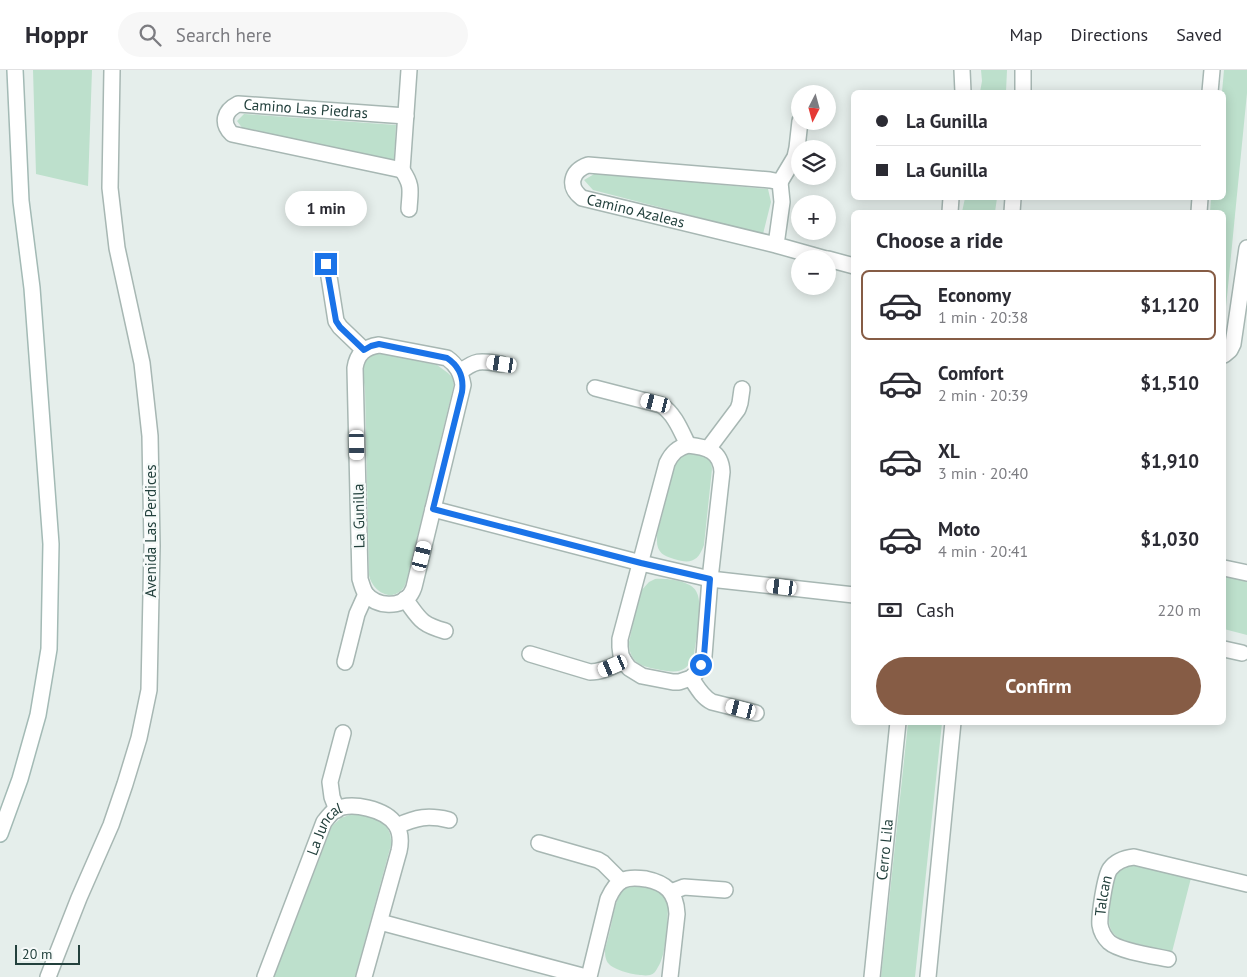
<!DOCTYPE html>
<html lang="en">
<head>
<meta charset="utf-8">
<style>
  :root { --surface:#fff; --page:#f7f7f7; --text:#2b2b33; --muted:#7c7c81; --line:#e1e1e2; --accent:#865c45 }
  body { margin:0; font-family:"PT Sans",sans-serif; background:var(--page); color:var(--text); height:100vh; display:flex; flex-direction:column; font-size:19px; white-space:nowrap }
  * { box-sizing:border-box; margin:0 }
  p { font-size:16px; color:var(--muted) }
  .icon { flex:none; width:28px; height:28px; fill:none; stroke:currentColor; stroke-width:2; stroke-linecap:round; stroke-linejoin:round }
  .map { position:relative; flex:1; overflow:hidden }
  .side { position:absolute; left:851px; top:140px; width:375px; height:515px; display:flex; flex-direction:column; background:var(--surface); border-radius:8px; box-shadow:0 2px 12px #0003 }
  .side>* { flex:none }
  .guide { position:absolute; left:851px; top:20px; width:375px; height:110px; border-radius:8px; box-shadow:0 2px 12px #0003; display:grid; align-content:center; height:110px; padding:0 25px; background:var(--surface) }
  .needle { width:32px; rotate:186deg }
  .tools { position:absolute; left:791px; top:15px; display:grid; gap:10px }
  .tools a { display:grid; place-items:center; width:45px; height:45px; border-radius:50%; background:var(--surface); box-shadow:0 2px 12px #0003; font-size:25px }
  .scale { position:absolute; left:15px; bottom:12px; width:65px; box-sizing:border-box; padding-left:5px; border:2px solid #23413d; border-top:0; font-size:14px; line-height:18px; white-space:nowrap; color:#23413d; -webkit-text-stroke:4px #f6faf9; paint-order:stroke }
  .end { position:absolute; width:22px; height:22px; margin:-11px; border:6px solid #1a73e8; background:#fff; box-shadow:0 0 0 2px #fff }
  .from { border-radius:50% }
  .bubble { position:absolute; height:35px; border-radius:18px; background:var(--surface); box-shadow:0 2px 12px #0003; font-size:16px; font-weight:800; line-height:35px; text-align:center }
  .car { position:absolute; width:15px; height:30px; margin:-15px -8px; border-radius:6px; box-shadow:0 0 4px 1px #0007; background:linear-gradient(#fff 24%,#345 0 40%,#fff 0 76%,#345 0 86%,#fff 0) }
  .guide b { display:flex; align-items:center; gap:18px; height:48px; font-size:19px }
  .guide b+b { border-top:1px solid var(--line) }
  .guide i { width:12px; height:12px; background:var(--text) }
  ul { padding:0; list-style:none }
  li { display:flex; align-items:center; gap:15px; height:70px; margin:0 10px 8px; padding:0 15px; border:2px solid transparent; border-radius:8px }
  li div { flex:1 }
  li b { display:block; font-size:19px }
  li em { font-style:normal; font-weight:800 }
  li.current { border-color:var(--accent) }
  li>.icon { width:45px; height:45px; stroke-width:1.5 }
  h2 { padding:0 25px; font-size:22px; line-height:60px }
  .pay { display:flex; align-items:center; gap:12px; height:55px; padding:0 25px; font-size:19px }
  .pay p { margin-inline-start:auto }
  .primary-button { display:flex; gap:10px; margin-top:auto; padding:10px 25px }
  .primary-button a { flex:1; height:58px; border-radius:30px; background:var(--accent); color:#fff; font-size:20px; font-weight:800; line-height:58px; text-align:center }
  header { display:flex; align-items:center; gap:30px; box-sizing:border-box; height:70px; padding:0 25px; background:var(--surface); border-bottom:1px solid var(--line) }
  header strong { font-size:24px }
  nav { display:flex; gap:28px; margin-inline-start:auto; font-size:18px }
  .search { width:350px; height:45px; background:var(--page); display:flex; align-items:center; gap:12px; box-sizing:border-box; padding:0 18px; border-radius:28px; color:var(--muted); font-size:19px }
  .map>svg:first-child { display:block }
  .green { fill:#bde0cc }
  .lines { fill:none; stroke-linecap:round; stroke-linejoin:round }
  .street-casing { stroke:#a7b7b3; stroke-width:18 }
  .secondary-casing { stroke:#a3bab5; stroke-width:18 }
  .street { stroke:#fff; stroke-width:15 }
  .secondary { stroke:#fff; stroke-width:15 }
  .route { stroke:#1a73e8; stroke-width:6 }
  .labels { text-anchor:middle; stroke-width:5; stroke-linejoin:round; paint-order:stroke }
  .street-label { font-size:15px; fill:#23413d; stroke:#f6faf9 }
</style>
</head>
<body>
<header>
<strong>Hoppr</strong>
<div class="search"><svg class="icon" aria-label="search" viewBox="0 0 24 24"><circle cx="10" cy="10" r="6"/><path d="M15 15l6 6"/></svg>Search here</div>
<nav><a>Map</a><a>Directions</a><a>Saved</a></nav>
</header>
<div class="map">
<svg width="1247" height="907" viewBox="0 0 1247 907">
  <rect width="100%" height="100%" fill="#e5eeeb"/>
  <path class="green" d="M33,0H92L88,116L36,104Z
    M981,0H1007L1006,22H980L982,11Z
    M1224,0H1247V23L1224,257V142H1210L1211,128H1224V22H1222Z
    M244,44L396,55L394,90L243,59L237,51Z
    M596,103L768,119L771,132L763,164L593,120L584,110Z
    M965,128H997L995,142H962Z
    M376,284H383L437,295L448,303L452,307L454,314L408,505C407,509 406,513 404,517C392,534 372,521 369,505L365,319C363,304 358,289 376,284Z
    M685,383L703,385L711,391L712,399L704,475C698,492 690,494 674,489C663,486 656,482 657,468C657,461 660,453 662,446C666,430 670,413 674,397C676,391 679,386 685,383Z
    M1224,503L1247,509V565L1224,559Z
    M655,509C666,508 691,511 696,521C704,534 696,569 694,584C687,605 674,603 656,599C639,596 629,591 629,572L640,522L649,512Z
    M908,653H942L915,907H881Z
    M355,743C374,747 393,752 391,775L355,907H274L332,756L341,748Z
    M1131,795L1191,808L1172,882L1125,871C1115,867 1109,861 1109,850C1110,830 1106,800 1131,795Z
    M638,814L661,820L668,831V839C667,854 666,886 658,897C656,901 654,904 650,905C641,907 615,901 609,894C605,890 605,884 605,879C608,869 610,860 612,851C616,834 618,815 638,814Z"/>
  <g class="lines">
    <defs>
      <g id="street">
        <path d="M962,0L963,22"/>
        <path d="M1023,22V0"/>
        <path d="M1210,22L1212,0"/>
        <path id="s1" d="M402,100L232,64C221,53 224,41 238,34L406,46"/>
        <path d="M402,100L409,0"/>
        <path d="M402,100C413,116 410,121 409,139"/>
        <path d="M780,112L795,87L797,78L800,51"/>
        <path d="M950,142L951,128"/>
        <path d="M1012,142L1013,128"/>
        <path d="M1199,142L1200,128"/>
        <path id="s2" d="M776,175L782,132L780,112L770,110L588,95C571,101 567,117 582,128L776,175L826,189"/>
        <path d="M828,189L854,196"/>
        <path d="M327,194L336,251L340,257L364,280"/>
        <path d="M379,275L447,288C457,295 461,303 463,315L414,517C414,518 411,524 410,525C400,538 377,537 366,524C363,520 362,515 360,509L355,298C357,284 365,277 379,275Z"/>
        <path d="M1224,285L1230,280L1233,274L1247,178"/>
        <path d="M460,302C477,289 481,291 501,294"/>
        <path d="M595,318L661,335C675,344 681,361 688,375"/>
        <path d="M688,375C707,377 721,381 722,402L710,509L704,586L699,600L691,608L679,612H673L642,606L629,598L624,591L621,585L620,577V569L667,393C672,383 677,378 688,375Z"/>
        <path d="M708,379L738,339L740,333L742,319"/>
        <path d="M433,439L641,493L710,509L854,525"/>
        <path d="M1224,498L1247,503"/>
        <path d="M405,529C420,549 420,554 445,561"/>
        <path d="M1224,579L1242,583"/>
        <path d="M530,584L590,602C602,602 613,596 624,591"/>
        <path d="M345,592L357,544L366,524"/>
        <path d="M691,608C697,617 702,627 712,632L756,643"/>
        <path d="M337,740L332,727L330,712L343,663"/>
        <path d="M397,756C417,747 428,745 449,750"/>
        <path d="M539,773L598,790L603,793L621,811"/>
        <path d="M671,822L684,817L725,820"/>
        <path d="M380,852L586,907"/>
        <path id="s3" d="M1168,889C1153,886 1119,881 1109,872C1105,868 1101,861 1100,855C1099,846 1105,806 1110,799C1116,791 1124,788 1134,787L1247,814"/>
        <path d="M48,907L79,828L111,755L125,714L139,668L149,620L152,476L150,366L142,293L117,178L110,118L112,0"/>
        <path id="s4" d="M265,907L324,752C328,747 331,743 335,740C351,731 386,739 396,755C401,763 401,772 399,781L364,907"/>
        <path d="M589,907L608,829C617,809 625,806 646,809C666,813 676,822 677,844L670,907"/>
        <path id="s5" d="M872,907L898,652"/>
        <path d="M928,907L953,652"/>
      </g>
      <path id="secondary" d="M0,764L20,709L38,645L49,579L51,474L32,218L21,131L15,0"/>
    </defs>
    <use href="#street" class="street-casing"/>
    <use href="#secondary" class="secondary-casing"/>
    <use href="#street" class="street"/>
    <use href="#secondary" class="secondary"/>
  </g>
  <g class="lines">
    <path class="route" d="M326,194L336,251L340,257L364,280L371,276L379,274L447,288C459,296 464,308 462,322L433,439L641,493L710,509L704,586L701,595"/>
  </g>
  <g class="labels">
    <g class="street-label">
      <text dy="5" stroke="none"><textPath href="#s1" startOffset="279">Camino Las Piedras</textPath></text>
      <text dy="5" stroke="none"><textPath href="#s2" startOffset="355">Camino Azaleas</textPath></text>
      <text transform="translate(359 446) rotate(-91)" y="5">La Gunilla</text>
      <text transform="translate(151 461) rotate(-90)" y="5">Avenida Las Perdices</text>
      <text dy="5" stroke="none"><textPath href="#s4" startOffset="160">La Juncal</textPath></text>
      <text dy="5" stroke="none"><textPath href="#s5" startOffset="128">Cerro Lila</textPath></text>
      <text dy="5" stroke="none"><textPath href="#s3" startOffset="111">Talcan</textPath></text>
    </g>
  </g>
</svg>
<div class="tools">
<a><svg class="needle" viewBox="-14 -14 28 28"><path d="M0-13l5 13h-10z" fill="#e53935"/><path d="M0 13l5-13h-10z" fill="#7c7c81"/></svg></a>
<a><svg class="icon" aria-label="layers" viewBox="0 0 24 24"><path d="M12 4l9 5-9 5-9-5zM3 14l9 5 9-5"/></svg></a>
<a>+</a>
<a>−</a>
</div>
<div class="scale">20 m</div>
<i class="end from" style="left:701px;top:595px"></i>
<i class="end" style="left:326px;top:194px"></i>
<div class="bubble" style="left:285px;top:121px;width:82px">1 min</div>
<i class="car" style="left:502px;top:294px;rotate:279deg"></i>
<i class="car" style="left:656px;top:333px;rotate:284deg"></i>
<i class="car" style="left:357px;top:375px;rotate:179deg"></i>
<i class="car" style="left:422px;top:486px;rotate:14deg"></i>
<i class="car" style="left:782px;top:517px;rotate:277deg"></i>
<i class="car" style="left:613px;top:596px;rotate:247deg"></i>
<i class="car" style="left:741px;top:639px;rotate:284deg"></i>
<div class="guide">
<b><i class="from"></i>La Gunilla</b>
<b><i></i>La Gunilla</b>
</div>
<section class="side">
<h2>Choose a ride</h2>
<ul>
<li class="current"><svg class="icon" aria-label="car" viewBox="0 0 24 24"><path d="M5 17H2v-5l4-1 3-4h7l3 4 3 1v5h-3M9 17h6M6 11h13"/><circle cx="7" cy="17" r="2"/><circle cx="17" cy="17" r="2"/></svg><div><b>Economy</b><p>1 min · 20:38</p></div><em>$1,120</em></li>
<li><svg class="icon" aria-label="car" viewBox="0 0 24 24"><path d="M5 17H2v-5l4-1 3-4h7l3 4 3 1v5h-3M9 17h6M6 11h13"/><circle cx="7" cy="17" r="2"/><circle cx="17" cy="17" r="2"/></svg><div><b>Comfort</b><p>2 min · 20:39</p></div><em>$1,510</em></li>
<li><svg class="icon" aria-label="car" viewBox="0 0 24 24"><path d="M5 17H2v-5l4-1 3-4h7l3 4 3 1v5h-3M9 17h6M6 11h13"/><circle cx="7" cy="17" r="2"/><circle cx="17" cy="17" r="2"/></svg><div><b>XL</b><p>3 min · 20:40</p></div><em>$1,910</em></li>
<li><svg class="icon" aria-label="car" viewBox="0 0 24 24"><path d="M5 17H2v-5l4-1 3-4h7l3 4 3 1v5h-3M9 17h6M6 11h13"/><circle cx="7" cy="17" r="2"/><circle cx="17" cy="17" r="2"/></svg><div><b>Moto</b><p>4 min · 20:41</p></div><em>$1,030</em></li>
</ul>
<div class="pay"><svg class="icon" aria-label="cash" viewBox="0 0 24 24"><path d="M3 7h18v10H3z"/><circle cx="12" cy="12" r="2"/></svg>Cash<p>220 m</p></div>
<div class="primary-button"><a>Confirm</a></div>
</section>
</div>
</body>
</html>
